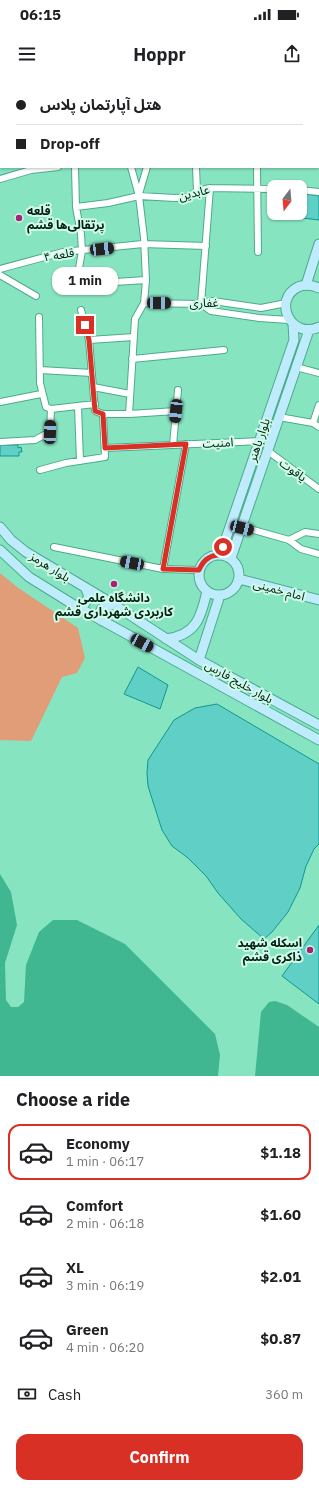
<!DOCTYPE html>
<html lang="en">
<head>
<meta charset="utf-8">
<style>
  :root { --surface:#fff; --page:#f2f2f2; --text:#202124; --muted:#757577; --line:#e0e0e0; --accent:#d93025 }
  body { margin:0; font-family:"IBM Plex Sans","Noto Sans Arabic",sans-serif; background:var(--page); color:var(--text); height:100vh; display:flex; flex-direction:column; font-size:15px; white-space:nowrap }
  * { box-sizing:border-box; margin:0 }
  p { font-size:13px; color:var(--muted) }
  .icon { flex:none; width:22px; height:22px; fill:none; stroke:currentColor; stroke-width:2; stroke-linecap:round; stroke-linejoin:round }
  .map { position:relative; height:996px; overflow:hidden }
  .details { display:flex; flex-direction:column; background:var(--surface); flex:1 }
  .details>* { flex:none }
  .guide { position:absolute; left:0px; top:0px; width:319px; height:88px; box-shadow:0 1px 3px #0004; display:grid; align-content:center; height:88px; padding:0 16px; background:var(--surface) }
  .needle { width:26px; rotate:196deg }
  .controls { position:absolute; left:267px; top:100px; display:grid; gap:8px }
  .controls a { display:grid; place-items:center; width:40px; height:40px; border-radius:8px; background:var(--surface); box-shadow:0 1px 3px #0004; font-size:20px }
  .end { position:absolute; width:18px; height:18px; margin:-9px; border:5px solid #d93025; background:#fff; box-shadow:0 0 0 2px #fff }
  .from { border-radius:50% }
  .bubble { position:absolute; height:28px; border-radius:12px; background:var(--surface); box-shadow:0 1px 3px #0004; font-size:13px; font-weight:800; line-height:28px; text-align:center }
  .car { position:absolute; width:12px; height:24px; margin:-12px -6px; border-radius:5px; box-shadow:0 0 3px 1px #0007; background:linear-gradient(#222 24%,#8ab4d8 0 40%,#222 0 76%,#8ab4d8 0 86%,#222 0) }
  .guide b { display:flex; align-items:center; gap:14px; height:38px; font-size:15px }
  .guide b+b { border-top:1px solid var(--line) }
  .guide i { width:10px; height:10px; background:var(--text) }
  ul { padding:0; list-style:none }
  li { display:flex; align-items:center; gap:12px; height:56px; margin:0 8px 6px; padding:0 8px; border:2px solid transparent; border-radius:12px }
  li div { flex:1 }
  li b { display:block; font-size:15px }
  li em { font-style:normal; font-weight:800 }
  li.on { border-color:var(--accent) }
  li>.icon { width:36px; height:36px; stroke-width:1.5 }
  h2 { padding:0 16px; font-size:18px; line-height:48px }
  .pay { display:flex; align-items:center; gap:10px; height:44px; padding:0 16px; font-size:15px }
  .pay p { margin-inline-start:auto }
  .button { display:flex; gap:8px; margin-top:auto; padding:8px 16px }
  .button a { flex:1; height:46px; border-radius:12px; background:var(--accent); color:#fff; font-size:16px; font-weight:800; line-height:46px; text-align:center }
  .status { display:flex; justify-content:space-between; align-items:center; height:28px; padding:0 20px; background:var(--surface); direction:ltr }
  .status svg { height:11px; fill:currentColor }
  header { display:flex; justify-content:space-between; align-items:center; height:52px; padding:0 16px; background:var(--surface); font-size:18px; font-weight:800 }
  .map>svg:first-child { display:block }
  .green { fill:#e19c78 }
  .water { fill:#40b791 }
  .building { fill:#60d0c7; stroke:#11978e }
  .lines { fill:none; stroke-linecap:round; stroke-linejoin:round }
  .street-casing { stroke:#4cab8b; stroke-width:8 }
  .secondary-casing { stroke:#4cab8b; stroke-width:11 }
  .street { stroke:#fff; stroke-width:6 }
  .secondary { stroke:#beecfc; stroke-width:9 }
  .route { stroke:#d93025; stroke-width:5 }
  .poi-dot { fill:#a42373; stroke:#cffbe8; stroke-width:1.5 }
  .labels { text-anchor:middle; stroke-width:4; stroke-linejoin:round; paint-order:stroke }
  .street-label { font-size:12px; fill:#011f15; stroke:#cffbe8 }
  .poi-label { font-size:12px; font-weight:bold; fill:#011f15; stroke:#cffbe8; text-anchor:start }
</style>
</head>
<body>
<div class="status"><b>06:15</b><svg viewBox="0 0 49 12"><path d="M0 12V9h3v3zM5 12V6h3v6zM10 12V3h3v9zM15 12V0h3v12zM26 1h20v11H26zM47 4h2v5h-2z"/></svg></div>
<header><svg class="icon" aria-label="menu" viewBox="0 0 24 24"><path d="M4 6h16M4 12h16M4 18h16"/></svg>Hoppr<svg class="icon" aria-label="share" viewBox="0 0 24 24"><path d="M12 15V3M7 8l5-5 5 5M5 13v7h14v-7"/></svg></header>
<div class="map">
<svg width="319" height="996" viewBox="0 0 319 996">
  <rect width="100%" height="100%" fill="#86e4c1"/>
  <path class="green" d="M0,493L17,507L78,548L85,578L77,593L62,597L31,661L0,660Z"/>
  <path class="water" d="M0,794L11,812L17,845L5,883L6,920L11,927H18L24,922L26,885L39,852L53,840H77L125,864L215,954L220,975L218,996H0Z
    M275,921L287,925L319,947V996H255L261,932L269,922Z"/>
  <path class="building" d="M300,113L319,116V140L287,136L288,133H300Z
    M0,365H18V368L21,367L22,372H19V376H0Z
    M138,587L168,605L160,629L124,614Z
    M217,624L319,684V764L314,769L306,786L300,808L288,832L272,852L264,859L241,839L218,813L206,796L188,778L172,766L162,750L148,706L147,693L148,680L174,640L195,628Z
    M319,845V924L282,896Z"/>
  <g class="lines">
    <defs>
      <path id="street" d="M72,0V1
        M109,0V1
        M139,0L178,1
        M255,0L256,1
        M262,1L263,0
        M318,22H319
        M0,39H1
        M318,55H319
        M131,87L139,116
        M196,87L197,111
        M257,87L258,172
        M0,99L31,90L58,87
        M300,110L319,112
        M139,114L147,87
        M139,116L175,118L188,117L197,111L210,108L274,109
        M76,127L108,123L139,116L144,158L146,200L144,223L135,239L129,334H103L95,331L89,260L81,230
        M0,189L63,172L143,164L206,166
        M78,194L99,203L146,200
        M0,195L36,216
        M64,203L78,194L82,171L81,154L76,127L75,87
        M144,223L201,224L213,221L261,228L286,223
        M201,224L210,108
        M201,224L211,231L259,238L289,240
        M39,237L40,303L46,327L51,329L95,324
        M89,260L134,257
        M132,279L224,270
        M296,287L319,293
        M40,290L92,293
        M93,307L130,314
        M0,322L41,314
        M78,326L80,381
        M129,334L176,331
        M279,337L313,343L319,347
        M313,343L319,325
        M0,362L35,360L50,352L51,329
        M173,365L178,310
        M105,368L259,361
        M268,371L319,409
        M40,390L66,383L105,377L103,334
        M243,447L289,460L301,469L319,474
        M289,460L305,452L319,454
        M54,467L163,489L199,490
        M163,489L186,364"/>
      <path id="secondary" d="M306,205L319,164
        M319,208C312,205 305,204 298,207C272,220 291,260 319,247
        M0,447L11,460L26,472L113,524L199,580
        M0,470L29,497L74,525L319,660
        M199 495a20 20 0 1 1 40 0a20 20 0 1 1-40 0Z
        M218,475L223,467L294,260L293,244
        M231,478L309,250
        M239,499L319,520
        M220,515L199,580L319,645
        M74,525L83,526L89,517L86,509
        M102,541C98,530 101,526 113,524
        M166,559C196,555 201,538 207,511"/>
    </defs>
    <use href="#street" class="street-casing"/>
    <use href="#secondary" class="secondary-casing"/>
    <use href="#street" class="street"/>
    <use href="#secondary" class="secondary"/>
  </g>
  <g class="lines">
    <path class="route" d="M85,245L89,260L95,331L103,334L105,368L186,364L163,489L199,490C203,481 208,476 218,475L223,467"/>
  </g>
  <g class="poi-dot">
    <circle cx="19" cy="138" r="4"/>
    <circle cx="114" cy="504" r="4"/>
    <circle cx="310" cy="870" r="4"/>
  </g>
  <g class="labels">
    <g class="street-label">
      <text transform="translate(194 113) rotate(-14)" y="4">عابدین</text>
      <text transform="translate(59 175) rotate(-10)" y="4">قلعه ۴</text>
      <text transform="translate(204 223) rotate(-1)" y="4">غفاری</text>
      <text transform="translate(259 360) rotate(-71)" y="4">بلوار باهنر</text>
      <text transform="translate(218 363) rotate(-3)" y="4">امنیت</text>
      <text transform="translate(293 390) rotate(36)" y="4">یاقوت</text>
      <text transform="translate(50 487) rotate(32)" y="4">بلوار هرمز</text>
      <text transform="translate(279 510) rotate(15)" y="4">امام خمینی</text>
      <text transform="translate(239 602) rotate(29)" y="4">بلوار خلیج فارس</text>
    </g>
    <g class="poi-label">
      <text x="27" y="135">قلعه<tspan x="27" dy="14">پرتقالی‌ها قشم</tspan></text>
      <text x="114" y="522" text-anchor="middle">دانشگاه علمی<tspan x="114" dy="14">کاربردی شهرداری قشم</tspan></text>
      <text x="302" y="867" text-anchor="end">اسکله شهید<tspan x="302" dy="14">ذاکری قشم</tspan></text>
    </g>
  </g>
</svg>
<div class="controls">
<a><svg class="needle" viewBox="-14 -14 28 28"><path d="M0-13l5 13h-10z" fill="#e53935"/><path d="M0 13l5-13h-10z" fill="#757577"/></svg></a>
</div>
<i class="end from" style="left:223px;top:467px"></i>
<i class="end" style="left:85px;top:245px"></i>
<div class="bubble" style="left:52px;top:187px;width:66px">1 min</div>
<i class="car" style="left:102px;top:169px;rotate:84deg"></i>
<i class="car" style="left:159px;top:223px;rotate:90deg"></i>
<i class="car" style="left:176px;top:331px;rotate:186deg"></i>
<i class="car" style="left:50px;top:352px;rotate:2deg"></i>
<i class="car" style="left:242px;top:448px;rotate:104deg"></i>
<i class="car" style="left:132px;top:483px;rotate:281deg"></i>
<i class="car" style="left:142px;top:563px;rotate:118deg"></i>
<div class="guide">
<b><i class="from"></i>هتل آپارتمان پلاس</b>
<b><i></i>Drop-off</b>
</div>
</div>
<section class="details">
<h2>Choose a ride</h2>
<ul>
<li class="on"><svg class="icon" aria-label="car" viewBox="0 0 24 24"><path d="M5 17H2v-5l4-1 3-4h7l3 4 3 1v5h-3M9 17h6M6 11h13"/><circle cx="7" cy="17" r="2"/><circle cx="17" cy="17" r="2"/></svg><div><b>Economy</b><p>1 min · 06:17</p></div><em>$1.18</em></li>
<li><svg class="icon" aria-label="car" viewBox="0 0 24 24"><path d="M5 17H2v-5l4-1 3-4h7l3 4 3 1v5h-3M9 17h6M6 11h13"/><circle cx="7" cy="17" r="2"/><circle cx="17" cy="17" r="2"/></svg><div><b>Comfort</b><p>2 min · 06:18</p></div><em>$1.60</em></li>
<li><svg class="icon" aria-label="car" viewBox="0 0 24 24"><path d="M5 17H2v-5l4-1 3-4h7l3 4 3 1v5h-3M9 17h6M6 11h13"/><circle cx="7" cy="17" r="2"/><circle cx="17" cy="17" r="2"/></svg><div><b>XL</b><p>3 min · 06:19</p></div><em>$2.01</em></li>
<li><svg class="icon" aria-label="car" viewBox="0 0 24 24"><path d="M5 17H2v-5l4-1 3-4h7l3 4 3 1v5h-3M9 17h6M6 11h13"/><circle cx="7" cy="17" r="2"/><circle cx="17" cy="17" r="2"/></svg><div><b>Green</b><p>4 min · 06:20</p></div><em>$0.87</em></li>
</ul>
<div class="pay"><svg class="icon" aria-label="cash" viewBox="0 0 24 24"><path d="M3 7h18v10H3z"/><circle cx="12" cy="12" r="2"/></svg>Cash<p>360 m</p></div>
<div class="button"><a>Confirm</a></div>
</section>
</body>
</html>
